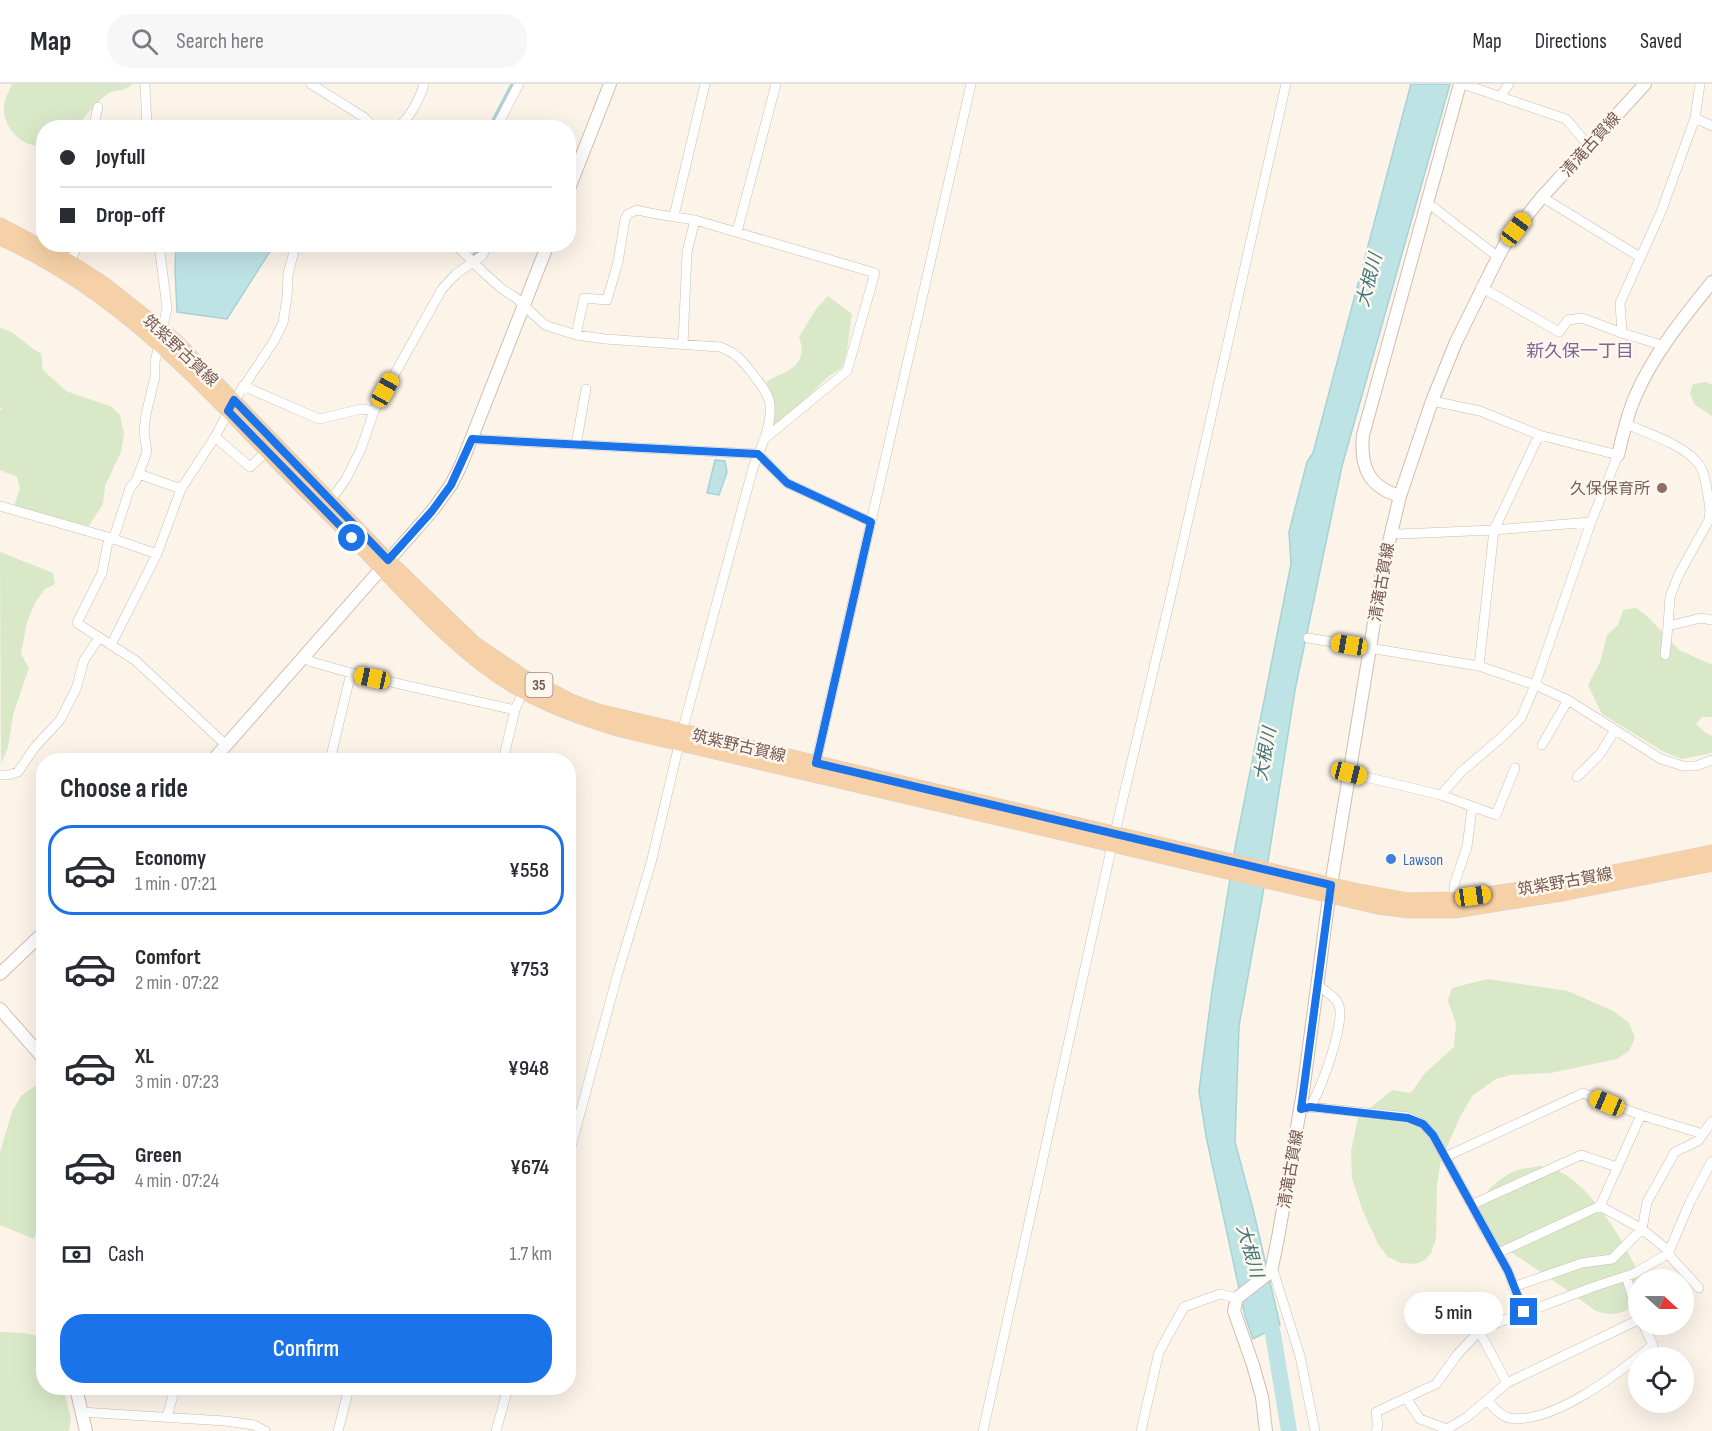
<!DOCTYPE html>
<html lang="en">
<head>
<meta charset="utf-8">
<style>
  :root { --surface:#fff; --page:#f7f7f7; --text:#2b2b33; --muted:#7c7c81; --line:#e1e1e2; --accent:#1a73e8 }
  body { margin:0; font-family:"Sofia Sans Condensed","Noto Sans JP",sans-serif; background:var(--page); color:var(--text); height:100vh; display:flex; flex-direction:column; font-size:22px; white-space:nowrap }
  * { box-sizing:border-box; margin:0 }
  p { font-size:20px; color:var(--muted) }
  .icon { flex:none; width:33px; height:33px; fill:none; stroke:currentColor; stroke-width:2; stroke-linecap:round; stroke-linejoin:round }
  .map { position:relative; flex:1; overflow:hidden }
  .panel { position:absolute; left:36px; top:669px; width:540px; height:642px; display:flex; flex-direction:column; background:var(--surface); border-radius:24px; box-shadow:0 6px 24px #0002 }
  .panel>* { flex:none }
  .guide { position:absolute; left:36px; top:36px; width:540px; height:132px; border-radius:24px; box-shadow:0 6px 24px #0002; display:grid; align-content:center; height:132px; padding:0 24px; background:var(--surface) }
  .needle { width:39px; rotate:111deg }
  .buttons { position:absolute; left:1628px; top:1185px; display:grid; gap:12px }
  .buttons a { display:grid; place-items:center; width:66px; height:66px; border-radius:50%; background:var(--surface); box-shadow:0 6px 24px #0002; font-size:30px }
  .end { position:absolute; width:27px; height:27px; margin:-14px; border:8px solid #1a73e8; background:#fff; box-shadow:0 0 0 3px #fff }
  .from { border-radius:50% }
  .bubble { position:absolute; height:42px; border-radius:21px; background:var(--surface); box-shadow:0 6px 24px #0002; font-size:20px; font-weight:600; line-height:42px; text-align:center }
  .car { position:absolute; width:18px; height:36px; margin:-18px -9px; border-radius:8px; box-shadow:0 0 4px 2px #0007; background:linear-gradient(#f5c518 24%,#345 0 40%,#f5c518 0 76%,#345 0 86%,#f5c518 0) }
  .guide b { display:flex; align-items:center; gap:21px; height:57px; font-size:22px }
  .guide b+b { border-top:2px solid var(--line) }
  .guide i { width:15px; height:15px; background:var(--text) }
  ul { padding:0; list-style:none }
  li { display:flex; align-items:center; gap:18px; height:90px; margin:0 12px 9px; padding:0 12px; border:3px solid transparent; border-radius:24px }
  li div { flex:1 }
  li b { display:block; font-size:22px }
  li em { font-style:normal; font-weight:600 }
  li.current { border-color:var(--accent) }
  li>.icon { width:54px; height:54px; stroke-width:1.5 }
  h2 { padding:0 24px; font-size:27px; line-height:72px }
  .pay { display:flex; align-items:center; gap:15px; height:66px; padding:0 24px; font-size:22px }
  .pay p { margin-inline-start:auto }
  .action { display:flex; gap:12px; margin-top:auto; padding:12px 24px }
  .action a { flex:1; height:69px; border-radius:24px; background:var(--accent); color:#fff; font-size:24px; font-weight:600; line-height:69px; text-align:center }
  header { display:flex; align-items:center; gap:36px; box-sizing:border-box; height:84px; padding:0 30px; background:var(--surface); border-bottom:2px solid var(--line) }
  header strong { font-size:28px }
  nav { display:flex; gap:33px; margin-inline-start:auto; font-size:21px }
  .search { width:420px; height:54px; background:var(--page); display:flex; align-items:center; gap:15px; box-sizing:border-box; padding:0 21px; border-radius:24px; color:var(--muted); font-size:22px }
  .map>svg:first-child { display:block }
  .green { fill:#d9e9c8 }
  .water { fill:#bee3e5; stroke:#a5d3d6; stroke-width:1.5 }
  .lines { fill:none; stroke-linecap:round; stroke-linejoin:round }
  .stream { stroke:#a5d3d6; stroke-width:3 }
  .river { stroke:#bee3e5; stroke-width:16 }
  .street-casing { stroke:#cfbcb2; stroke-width:10 }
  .secondary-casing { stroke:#d2bcb0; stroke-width:14 }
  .primary-casing { stroke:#d8d0cd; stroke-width:15 }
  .street { stroke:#fff; stroke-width:9 }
  .secondary { stroke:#fff; stroke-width:12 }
  .primary { stroke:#f6d0a6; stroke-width:14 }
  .route { stroke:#1a73e8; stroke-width:8 }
  .education-dot { fill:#8d6e63; stroke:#fef7f0; stroke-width:2 }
  .shop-dot { fill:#3f7fe0; stroke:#fef7f0; stroke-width:2 }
  .labels { text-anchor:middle; stroke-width:5; stroke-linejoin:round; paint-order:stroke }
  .shield { fill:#fef7f0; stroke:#9e887f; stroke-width:1.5 }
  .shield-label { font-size:15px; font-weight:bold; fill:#75584e }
  .street-label { font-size:16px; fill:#75584e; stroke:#fef7f0 }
  .education-label { font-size:16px; fill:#785e54; stroke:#fef7f0; text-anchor:end }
  .shop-label { font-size:16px; fill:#366cbe; stroke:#fef7f0; text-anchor:start }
  .water-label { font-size:18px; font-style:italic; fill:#427679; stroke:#fef7f0 }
  .neighbourhood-label { font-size:18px; fill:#7e6691; stroke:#fef7f0 }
</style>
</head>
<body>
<header>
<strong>Map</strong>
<div class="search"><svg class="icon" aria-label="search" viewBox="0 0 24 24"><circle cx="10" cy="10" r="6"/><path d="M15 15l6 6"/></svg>Search here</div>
<nav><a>Map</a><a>Directions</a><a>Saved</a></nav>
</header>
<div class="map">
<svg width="1712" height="1347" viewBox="0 0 1712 1347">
  <rect width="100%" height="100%" fill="#fcf3e9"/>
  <path class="green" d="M12,0H133C123,8 118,5 109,9C99,16 91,25 83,35L85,43L44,44L43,62C23,63 7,48 4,28C3,19 8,8 12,0Z
    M828,212L852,230L847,266L842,284L829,292L774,345L770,344L767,297C789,286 809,281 799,253L816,225Z
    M0,244C16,246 26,263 41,269L43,286L66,307L112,323L120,331L124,350L121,368L105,402L103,420L89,442L13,425L20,404L17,393L0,386V327L2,324L0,323Z
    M1706,298L1712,301V332L1695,321L1690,310L1693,300Z
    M0,468L53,489L55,500L44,506L35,519L27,538L21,570L29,584L13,631L8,664L1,680Z
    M1636,524L1647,532L1679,566L1712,581V633H1702L1696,640L1706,649L1712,652V669L1682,675L1664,668L1602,630L1588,601L1600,578L1607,551L1618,541L1623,526Z
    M1487,895L1568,907L1615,928L1629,939L1635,954L1629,967L1617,975L1551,989L1510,991L1496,995L1473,1011L1461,1031L1441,1076L1437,1100L1436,1155L1431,1169L1425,1176L1416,1180L1401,1179L1388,1173L1378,1160L1362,1125L1352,1094L1351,1067L1358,1034L1392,1006L1411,1009L1425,989L1454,963L1456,940L1448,917L1452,904Z
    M35,1002L43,1006V1131L34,1155L0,1141V1068L12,1028L21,1012Z
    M1540,1082C1582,1082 1627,1161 1641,1195L1638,1196V1216C1626,1230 1614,1233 1596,1227C1571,1209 1546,1191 1520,1174C1508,1166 1490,1159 1481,1149C1463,1128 1493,1096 1513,1088C1521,1084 1532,1084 1540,1082Z
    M0,1248L24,1249L43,1253L44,1304H63L71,1334L69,1347H0Z"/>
  <path class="water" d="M1411,0H1450L1342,382L1295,606L1262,815L1239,942L1235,1058L1253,1125L1280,1241L1253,1255L1245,1232L1206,1052L1199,1007L1212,907L1235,764L1291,480L1289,448L1307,378L1313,369Z
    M176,161L177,160L274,161L227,235L177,228L175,185Z
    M715,376L725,377L727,388L719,411L707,409Z"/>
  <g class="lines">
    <path class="stream" d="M489,44L512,0
      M473,171L479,167L481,160"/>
    <path class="river" d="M1266,1224L1273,1250L1289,1347"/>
    <defs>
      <path id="street" d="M145,0L147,44
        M311,0L365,34L373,44
        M1463,0L1566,35L1589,62
        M1500,13L1509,0
        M1695,34L1712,42
        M93,44L98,23
        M397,44C409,35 420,15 424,0
        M496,44L519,0
        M1542,113L1640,173
        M1427,122L1433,123L1498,173
        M674,132L705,0
        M737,148L776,0
        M159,160L167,224L155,278V293L146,330L144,348L147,368L136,397L130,404L115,450L108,458L102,489L77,539L136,577L227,662
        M455,160L483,188L502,205L516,214L545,241L576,251L605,255L720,263C736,269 742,276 752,289C759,298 769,310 770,321C772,342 760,365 753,384L682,648L651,779L617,892L568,1074
        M69,181L78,160
        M1481,203L1559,248L1568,236L1582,234L1622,249
        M576,251L584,214L607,216L618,178L625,135L628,130L637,126C657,131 675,133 695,136L875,189L847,287L763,356
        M683,260L687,168L695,136
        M1665,262L1622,249L1620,219L1661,128L1695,34L1700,0
        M243,302L319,335L362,325L374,327
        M1626,340C1649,350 1686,361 1700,382C1706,390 1708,414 1710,425L1712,426
        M215,353L250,383L267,367
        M472,355L758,370L787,399L871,438
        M576,361L586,305
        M139,390L181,405
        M331,416L346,395L361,365L374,327L442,205L456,190L483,171L486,160
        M0,422L111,454L157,470
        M1710,425L1709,436L1678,492L1670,513L1668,542L1701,534L1712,536
        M1391,447L1399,450L1494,446L1591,438
        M1308,554L1479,582L1535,601L1568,616L1661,675L1683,682H1696L1712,676
        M111,561L157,470L181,405L215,353L234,317L274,257L283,239L287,213L288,190L296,160
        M1665,571L1668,542
        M303,573L312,578L351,589L515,626
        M1479,582L1494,446L1539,351
        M1542,661L1568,616
        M330,676L351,589
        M503,676L515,626L523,608
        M815,683L971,0
        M1349,689L1441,711L1461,688L1502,653L1521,634L1535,601L1591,438L1618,371L1539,351L1480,327L1432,317
        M0,691H8L18,688L35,663L60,636L76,605L84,576L99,554
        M1577,693L1600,670L1615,646
        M1441,711L1496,731L1515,684
        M1455,815L1454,801L1467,763L1472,724
        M1310,1023C1321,1006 1347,936 1338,919C1334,912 1324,906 1317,901
        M1301,1025L1310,1023L1408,1033L1423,1040L1433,1051L1498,1169L1600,1122L1642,1145L1669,1167
        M1445,1073L1583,1009L1641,1031L1703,1050L1712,1037
        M1471,1121L1581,1071L1617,1083
        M1600,1122L1641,1031
        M1498,1169L1508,1187L1524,1228
        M1668,1170L1699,1204
        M1272,1183L1300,1272L1315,1347
        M1626,1192L1638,1231
        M1513,1203L1582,1179L1612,1175L1642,1145L1647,1118L1675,1068L1698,1057L1703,1050
        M1479,1247L1507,1299
        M1406,1314L1420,1335L1447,1345L1467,1333L1487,1316C1493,1323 1500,1332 1509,1334C1553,1341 1620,1288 1653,1261L1643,1240
        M1487,1316L1507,1299L1638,1236
        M81,1328L225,1337L254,1341L265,1347
        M167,1333L175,1304
        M338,1347L349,1304
        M496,1347L508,1304
        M983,1347L1112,761L1172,507L1286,0
        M1141,1347L1159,1268L1184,1223L1220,1210L1237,1214
        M1376,1347L1378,1342L1376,1328L1436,1300L1457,1271L1481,1245L1596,1202L1633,1190L1668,1170L1690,1118L1712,1077"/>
      <path id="secondary" d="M568,107L610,0
        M1618,371C1623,351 1627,331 1635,313C1652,272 1684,233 1712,198
        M1400,412C1368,403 1360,382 1363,351L1460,0
        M213,676L432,427L451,401L461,381L548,160
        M0,890L44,848
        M0,925L44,975
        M76,1304L86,1347
        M1266,1347L1262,1313L1253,1281L1234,1227L1237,1214L1269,1189L1272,1183L1278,1154L1303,1008L1329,813L1370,564L1382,487L1400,412L1432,317L1456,258L1498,173L1508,155L1542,113L1645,0"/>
      <path id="primary" d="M0,141L70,178L104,200L176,257L388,476L474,559L524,593L571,617L598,627L1354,806L1408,816L1455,815L1559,799L1712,768
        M0,154C112,204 193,290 276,377C305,407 336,437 365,467C411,515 465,577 524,608C554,625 587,636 621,646L1378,823L1408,827H1454L1562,810L1712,780"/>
    </defs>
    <use href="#street" class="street-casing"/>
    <use href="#secondary" class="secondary-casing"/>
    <use href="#primary" class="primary-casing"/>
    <use href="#street" class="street"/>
    <use href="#secondary" class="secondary"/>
    <use href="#primary" class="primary"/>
  </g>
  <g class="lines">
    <path class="route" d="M352,454L228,327L234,316L388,476L432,427L451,401L472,355L758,370L787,399L871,438L816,679L1331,801L1301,1025L1310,1023L1408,1034L1423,1040L1433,1051L1498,1169L1508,1187L1524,1228"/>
  </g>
  <circle class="education-dot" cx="1662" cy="404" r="6"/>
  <circle class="shop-dot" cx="1391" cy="775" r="6"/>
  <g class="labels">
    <rect class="shield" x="525.5" y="589" width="27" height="24" rx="4.5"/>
    <g class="shield-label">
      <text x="539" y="606">35</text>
    </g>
    <g class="street-label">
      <text transform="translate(1590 60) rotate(-48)" y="6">清滝古賀線</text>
      <text transform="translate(181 266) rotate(43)" y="6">筑紫野古賀線</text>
      <text transform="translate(1381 498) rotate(-80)" y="6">清滝古賀線</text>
      <text transform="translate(739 661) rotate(13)" y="6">筑紫野古賀線</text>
      <text transform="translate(1565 797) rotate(-10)" y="6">筑紫野古賀線</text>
      <text transform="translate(1290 1085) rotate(-80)" y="6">清滝古賀線</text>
    </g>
    <g class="education-label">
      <text x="1650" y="410">久保保育所</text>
    </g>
    <g class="shop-label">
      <text x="1403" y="781">Lawson</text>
    </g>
    <g class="water-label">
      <text transform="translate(1369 196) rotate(-75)" y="6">大根川</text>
      <text transform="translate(1265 670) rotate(-80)" y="6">大根川</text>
      <text transform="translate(1250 1167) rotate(74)" y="6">大根川</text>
    </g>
    <g class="neighbourhood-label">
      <text x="1580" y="273">新久保一丁目</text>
    </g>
  </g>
</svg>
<div class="buttons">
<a><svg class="needle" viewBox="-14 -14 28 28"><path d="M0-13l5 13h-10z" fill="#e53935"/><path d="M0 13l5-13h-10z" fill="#7c7c81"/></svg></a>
<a><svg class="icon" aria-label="locate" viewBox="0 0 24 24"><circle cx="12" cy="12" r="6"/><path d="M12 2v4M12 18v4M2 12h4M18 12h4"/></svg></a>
</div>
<i class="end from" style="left:352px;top:454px"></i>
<i class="end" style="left:1524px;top:1228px"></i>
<div class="bubble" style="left:1404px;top:1208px;width:99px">5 min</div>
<i class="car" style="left:1516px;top:145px;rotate:37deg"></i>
<i class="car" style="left:385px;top:306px;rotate:29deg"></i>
<i class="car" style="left:1349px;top:561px;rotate:279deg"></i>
<i class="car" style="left:372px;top:594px;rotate:282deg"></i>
<i class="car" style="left:1349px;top:689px;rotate:104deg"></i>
<i class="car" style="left:1473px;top:812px;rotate:82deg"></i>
<i class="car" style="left:1607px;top:1019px;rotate:293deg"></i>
<div class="guide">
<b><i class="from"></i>Joyfull</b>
<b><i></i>Drop-off</b>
</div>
<section class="panel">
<h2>Choose a ride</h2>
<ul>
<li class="current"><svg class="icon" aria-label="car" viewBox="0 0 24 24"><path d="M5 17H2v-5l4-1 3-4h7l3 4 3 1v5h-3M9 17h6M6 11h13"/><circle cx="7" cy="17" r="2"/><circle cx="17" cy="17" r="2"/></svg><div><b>Economy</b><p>1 min · 07:21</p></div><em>¥558</em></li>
<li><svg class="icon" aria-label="car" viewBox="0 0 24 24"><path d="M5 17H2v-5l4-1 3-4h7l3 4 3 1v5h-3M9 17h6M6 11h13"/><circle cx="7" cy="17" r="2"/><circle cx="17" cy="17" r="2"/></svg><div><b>Comfort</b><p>2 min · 07:22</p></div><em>¥753</em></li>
<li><svg class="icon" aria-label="car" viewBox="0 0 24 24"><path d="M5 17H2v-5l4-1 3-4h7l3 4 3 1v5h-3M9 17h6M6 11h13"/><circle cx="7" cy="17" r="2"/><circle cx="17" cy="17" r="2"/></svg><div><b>XL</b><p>3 min · 07:23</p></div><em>¥948</em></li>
<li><svg class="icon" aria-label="car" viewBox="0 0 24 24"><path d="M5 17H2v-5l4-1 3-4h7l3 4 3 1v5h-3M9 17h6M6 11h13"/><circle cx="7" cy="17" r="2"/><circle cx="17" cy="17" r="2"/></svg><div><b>Green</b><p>4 min · 07:24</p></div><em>¥674</em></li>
</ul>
<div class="pay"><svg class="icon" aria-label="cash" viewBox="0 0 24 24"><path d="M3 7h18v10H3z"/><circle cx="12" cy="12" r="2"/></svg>Cash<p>1.7 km</p></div>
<div class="action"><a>Confirm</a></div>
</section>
</div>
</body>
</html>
